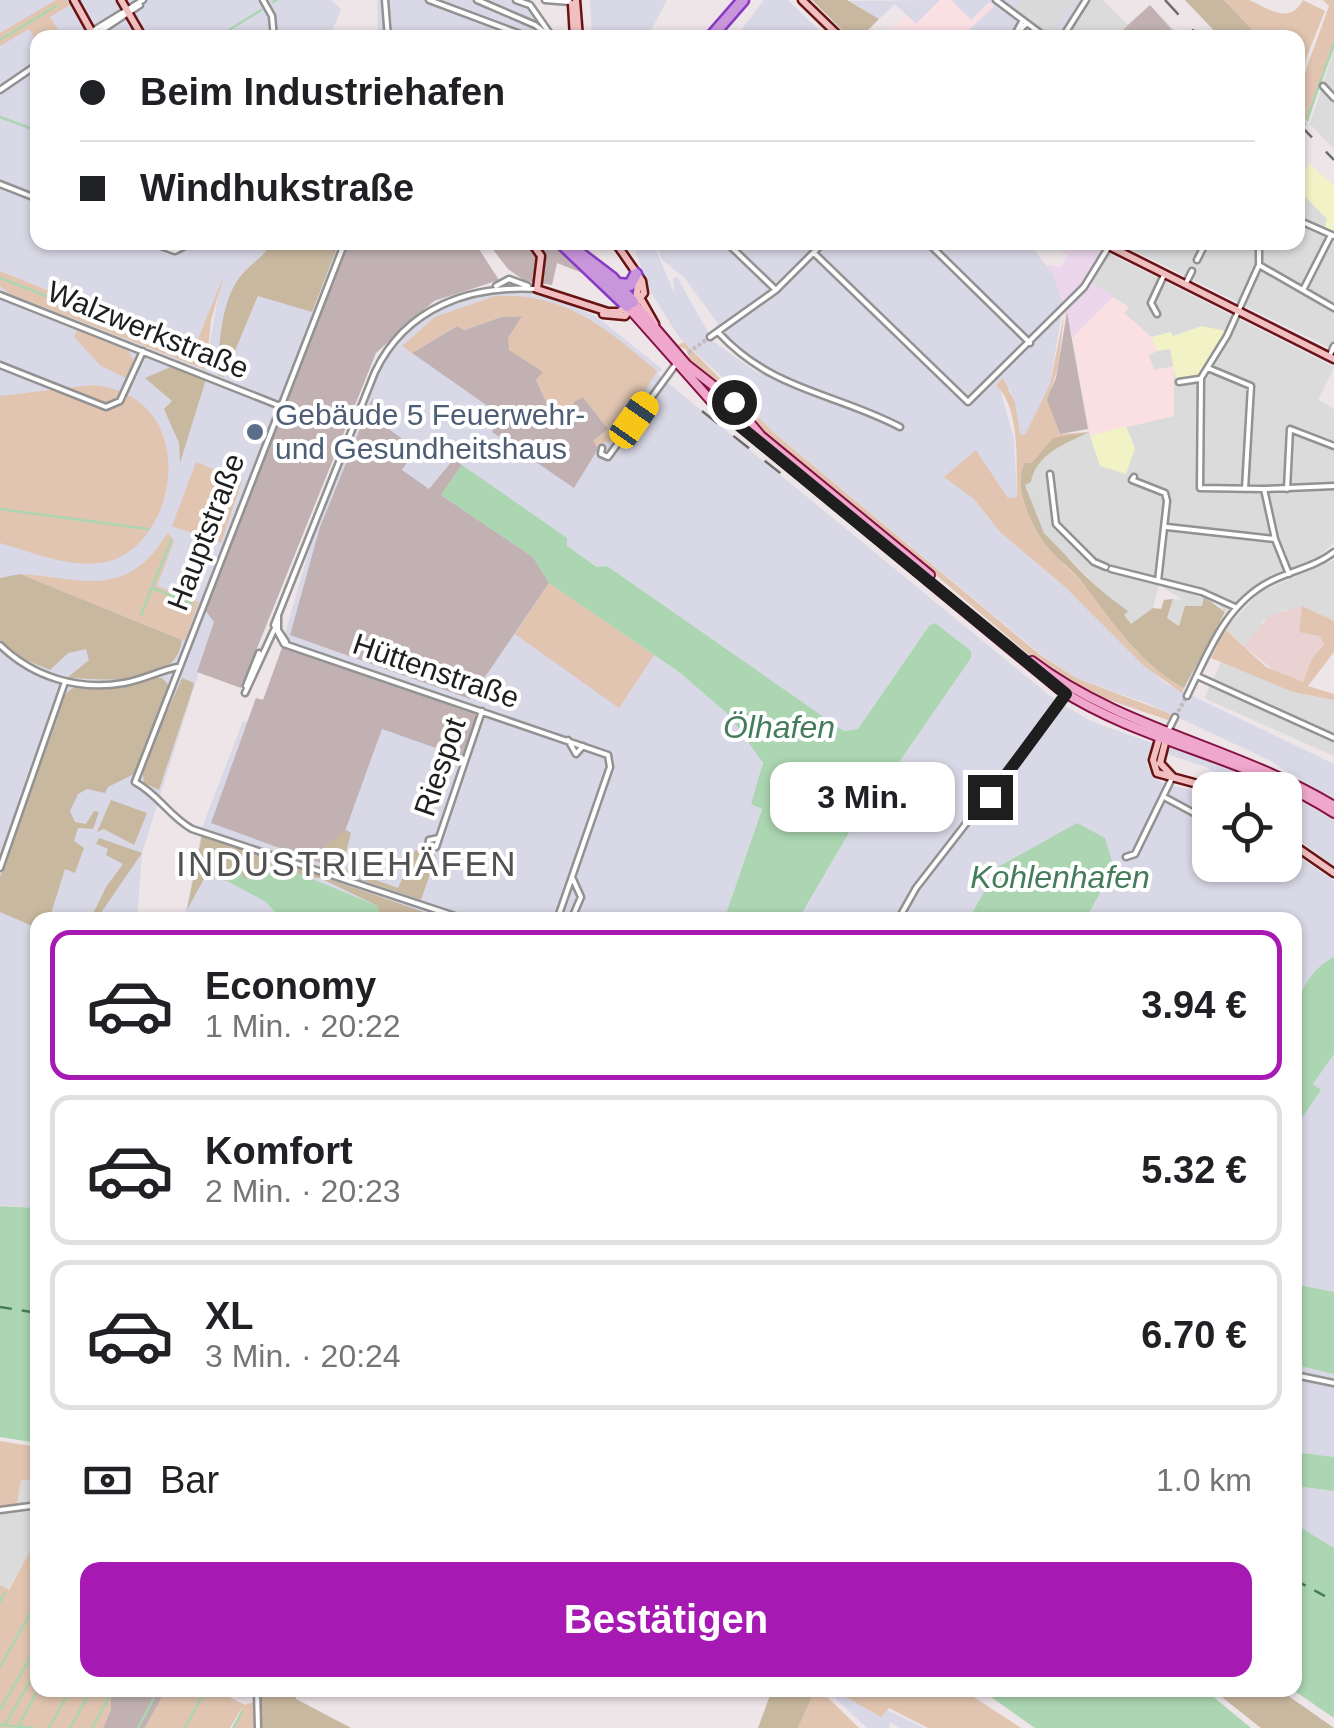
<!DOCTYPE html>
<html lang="de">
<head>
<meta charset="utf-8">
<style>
  :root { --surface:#fff; --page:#f6f6f6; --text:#202124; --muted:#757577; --line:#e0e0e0; --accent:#a619b3 }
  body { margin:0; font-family:Arial,sans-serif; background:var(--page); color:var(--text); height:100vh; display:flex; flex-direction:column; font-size:38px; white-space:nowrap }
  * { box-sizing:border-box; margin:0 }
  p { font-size:32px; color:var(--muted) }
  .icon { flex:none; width:55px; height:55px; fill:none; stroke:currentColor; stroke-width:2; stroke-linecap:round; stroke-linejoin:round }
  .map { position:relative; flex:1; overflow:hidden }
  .drawer { position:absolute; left:30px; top:912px; width:1272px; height:785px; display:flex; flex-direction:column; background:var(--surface); border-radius:20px; box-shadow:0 2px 8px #0004 }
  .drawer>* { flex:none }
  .banner { position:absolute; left:30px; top:30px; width:1275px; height:220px; border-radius:20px; box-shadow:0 2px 8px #0004; display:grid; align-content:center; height:220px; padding:0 50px; background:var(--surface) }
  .fabs { position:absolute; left:1192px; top:772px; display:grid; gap:20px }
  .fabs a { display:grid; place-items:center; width:110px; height:110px; border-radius:20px; background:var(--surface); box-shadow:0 2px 8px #0004; font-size:50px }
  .end { position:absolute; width:45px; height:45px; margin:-22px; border:12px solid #1e1e1e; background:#fff; box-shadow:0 0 0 5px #fff }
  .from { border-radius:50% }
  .bubble { position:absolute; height:70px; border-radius:20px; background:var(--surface); box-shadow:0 2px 8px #0004; font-size:32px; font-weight:800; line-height:70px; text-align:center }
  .car { position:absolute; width:30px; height:60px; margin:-30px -15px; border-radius:12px; box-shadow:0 0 8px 2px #0007; background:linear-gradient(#f5c518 24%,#345 0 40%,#f5c518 0 76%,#345 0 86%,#f5c518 0) }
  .banner b { display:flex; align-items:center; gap:35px; height:95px; font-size:38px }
  .banner b+b { border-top:2px solid var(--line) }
  .banner i { width:25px; height:25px; background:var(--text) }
  ul { padding:18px 0 0; list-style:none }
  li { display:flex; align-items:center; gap:30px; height:150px; margin:0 20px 15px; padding:0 30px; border:5px solid var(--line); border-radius:20px }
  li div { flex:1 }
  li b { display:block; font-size:38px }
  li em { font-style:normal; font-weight:800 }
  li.active { border-color:var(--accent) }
  li>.icon { width:90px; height:90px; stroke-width:1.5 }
  .pay { display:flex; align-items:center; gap:25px; height:110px; padding:0 50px; font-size:38px }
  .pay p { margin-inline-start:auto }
  .primary-button { display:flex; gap:20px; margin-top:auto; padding:20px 50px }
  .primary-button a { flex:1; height:115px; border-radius:20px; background:var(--accent); color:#fff; font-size:40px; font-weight:800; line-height:115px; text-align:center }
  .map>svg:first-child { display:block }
  .residential { fill:#dbdbdc }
  .commercial { fill:#ebd6ec }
  .industrial { fill:#d9d8e6 }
  .education { fill:#fbe0e3 }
  .construction { fill:#c1b1b3 }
  .farmland { fill:#ead2d3 }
  .grass { fill:#e1c5b1 }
  .forest { fill:#c8b89f }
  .park { fill:#f2f2c7 }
  .parking { fill:#dadada }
  .water { fill:#abd6b1 }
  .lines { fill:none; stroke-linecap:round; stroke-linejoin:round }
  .stream { stroke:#abd6b1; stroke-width:2.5 }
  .ferry { stroke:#457d5c; stroke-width:2.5; stroke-dasharray:12 10; stroke-linecap:butt }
  .street-tunnel { stroke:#c4bdc0; stroke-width:4; stroke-dasharray:4 2; stroke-linecap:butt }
  .street-casing { stroke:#929292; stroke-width:9 }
  .secondary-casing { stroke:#671412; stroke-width:11 }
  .primary-casing { stroke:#851242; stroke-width:12 }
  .highway-casing { stroke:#893ac4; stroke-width:15 }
  .street { stroke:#fff; stroke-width:4 }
  .secondary { stroke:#f1bfc1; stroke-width:6 }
  .primary { stroke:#f0a7cd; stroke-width:8 }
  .highway { stroke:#c996db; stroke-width:10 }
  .rail { stroke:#6c6c6c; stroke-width:2.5; stroke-dasharray:20 20; stroke-linecap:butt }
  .route { stroke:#1e1e1e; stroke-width:12 }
  .service-dot { fill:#5c6f8a; stroke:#fff; stroke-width:4 }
  .labels { text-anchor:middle; stroke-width:8; stroke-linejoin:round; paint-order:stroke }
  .street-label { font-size:30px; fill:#1e1e1e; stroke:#fff }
  .service-label { font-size:30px; fill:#4e5e75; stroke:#fff; text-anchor:start }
  .water-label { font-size:32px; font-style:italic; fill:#457d5c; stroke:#fff }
  .quarter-label { font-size:35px; letter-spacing:2.5px; fill:#515151; stroke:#fff }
</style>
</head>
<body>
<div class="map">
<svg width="1334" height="1728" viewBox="0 0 1334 1728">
  <rect width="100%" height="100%" fill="#ede5e8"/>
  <path class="residential" d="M1090,0H1103L1128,25L1150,5L1182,38H1065Z
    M1334,49V149L1310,124Z
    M1298,189L1328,219L1334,235V350L1129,248L1138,242H1298Z
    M1106,252L1334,367L1318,400L1334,409V543L1320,555L1260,584L1225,612L1216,602L1203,606L1180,626L1167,618L1173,599L1183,600L1159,585L1153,608L1131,624L1123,615L1127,611L1102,592L1044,533L1024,485L1031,482L1033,468L1054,449L1089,432L1073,337L1112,298L1089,281Z
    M1334,560V621L1286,609L1261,622L1263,628L1244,646L1225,629L1260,592Z
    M1222,660L1308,695L1334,700V756L1204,698Z
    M21,1480L37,1481V1550L31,1549L8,1590L0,1585V1507L17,1504Z"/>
  <path class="commercial" d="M1062,243H1087L1106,252L1089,281L1113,297L1073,337L1047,265L1060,267L1064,262L1068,255L1059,249Z"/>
  <path class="industrial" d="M0,0H331L341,9L330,37L38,38V242L272,243L265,255L242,273L233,291L219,351L224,376L259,295L312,312L339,243H349L205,609L215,621L142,853L137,920H38L37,1208L0,1205V286L18,297L205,370L220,286L195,349L0,271Z
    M377,0H520L531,4L559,37H378Z
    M590,0H667L647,38L592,37Z
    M764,0H788L826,37L735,38Z
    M940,0L916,24L895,4L879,19L849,1Z
    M951,0H1090L1065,38L962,37L994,5L989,2L971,21Z
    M632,243H653L675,295L673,279L677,277L713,341L764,378L714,329L718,324L684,277L662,260L656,243H1030L1054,277L1063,305L1050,384L1025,436L1020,435L1010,389L999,386L1014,439L1017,498L1009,499L976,451L945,477L974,499L1000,532L1065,587L1165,683L1334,764V799L1267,759L1149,704L1076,678L1039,653L759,420L731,385L679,337L650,291Z
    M511,290L546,294L597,317L662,369L657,374L1055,700L1091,721L1152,743L1147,764L1154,778L1166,785L1210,793V865H1285V847L1334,881V957L1312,976L1295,1001V920H1085L1114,868L1020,855L998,867L968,920H798L849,834L842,829L853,813L861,816L971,658L935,623L929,626L858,729L844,731L607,566L598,567L566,546V538L462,465L558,589L679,672L729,715L759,754L763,768L751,804L762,808L724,920H184L203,825L243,721L247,722L255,699H263L288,640L284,637L315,530L377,377L398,341L424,319L461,299Z
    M1168,746L1208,758L1279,790H1240L1206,767L1164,753Z
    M1285,793L1334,820V866L1285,830Z
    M1334,1054V1292L1295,1284V1128L1320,1091L1313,1084Z
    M1295,1365L1334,1374V1457L1295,1452Z
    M1295,1486L1334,1491V1548L1295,1524Z
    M836,1692L880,1716L887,1710L924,1728H900L890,1722L889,1728H867L835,1698Z"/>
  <path class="education" d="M940,0H951L971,20L990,2L994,6L962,37L884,38L906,15L916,24Z
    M1113,297L1129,307L1124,313L1154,339L1157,351L1149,355L1154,370L1174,366V416L1090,436L1073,337Z"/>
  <path class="construction" d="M1150,5L1178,37H1117L1128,25Z
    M349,243H475L499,280L434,301L376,353L241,688L197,672L214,622L205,610Z
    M488,243H557L572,262L595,278L557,263L552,285L525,281L508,269Z
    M1067,312L1088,429L1060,434L1046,400L1056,378Z
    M523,316L508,338L544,372L536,380L552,414L583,397L608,429L594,440L598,449L574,488L492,432L502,416L412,353L457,326L465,330L501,317Z
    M373,397L371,416L416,449L402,470L429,489L453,460L462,465L441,495L533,557L549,583L470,699L290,635L320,527Z
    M283,645L479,716L464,758L382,729L332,867L211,823L256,698L263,700Z
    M111,1690H166L145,1728H103L111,1709Z"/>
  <path class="farmland" d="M1302,606L1299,631L1320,636L1324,645L1312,658L1303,682L1278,674L1244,646L1270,615Z"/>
  <path class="grass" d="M56,0H67L70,5L50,17L63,37L38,38L37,42L29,29L0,46V33Z
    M1224,0C1231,0 1243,0 1249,0C1265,6 1289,27 1303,0L1325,11L1298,78V38L1259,37Z
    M1323,0H1334V49L1306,120L1298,112V92L1329,6Z
    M0,271L194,349L224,275L211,320L206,370L10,294L0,286Z
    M495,296C565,292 606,328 657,371L615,442H604L598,449L593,441L608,429L583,397L575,401L569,415L552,414L536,380L543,372L509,350L508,338L522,316L501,317L464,330L457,326L412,353L402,346L435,317Z
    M1064,315L1058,368L1047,400L1060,434L1089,432L1073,435L1032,464L1025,463C1010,488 1036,536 1054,555C1063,565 1074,572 1082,582C1111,620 1140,665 1184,688L1182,693L1144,666L1065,587L1000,532L974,499L944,477L976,450L1008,498L1017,497C1016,464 1021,409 996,385L1003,378L1015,403L1020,434L1025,435L1050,384Z
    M77,330L128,350L135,363L128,379L101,366L74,337Z
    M684,342L773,432L1039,654L1076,678L1166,712L1171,715L1168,720L1085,692L1035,660L859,509L771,442L692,365L686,349L676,346Z
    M92,385C208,395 177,556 99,563C66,567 31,552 0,543V396Z
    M196,462L242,481L221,543L172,526Z
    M168,532L174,541L157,586L199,602L185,641L20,574C83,578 127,601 168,532Z
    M549,583L654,655L619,708L515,634Z
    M1302,606L1334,621V652L1308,686L1334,694V700L1293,692L1211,658L1225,629L1266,667L1303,682L1312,658L1324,645L1320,636L1299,632Z
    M0,1441L38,1447L37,1481L21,1480L17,1504L0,1507Z
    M31,1549L38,1550V1690H111V1709L103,1728H0V1585L9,1590Z
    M166,1690H231V1698L245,1705L253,1702L255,1728H233L243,1706L230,1728H145Z
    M815,1690H820L859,1728H798Z
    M833,1690H963L1021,1728H928L889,1708L881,1717Z"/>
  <path class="forest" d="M812,0H847L879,19L861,37H849Z
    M1185,0H1224L1259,37H1220Z
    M272,242L339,243L312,312L258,296L224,377L218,375C219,344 221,296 244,272C254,261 264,257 272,242Z
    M173,366L206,379L180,463L179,443L164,409L172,401L145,378Z
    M1089,432C1065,444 1036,454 1031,482L1025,485C1049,543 1077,574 1128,611L1124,615L1131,624L1153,608L1161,609L1164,600L1173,599L1167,618L1179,626L1185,606H1202L1204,597L1225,612L1184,688C1140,665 1111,620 1082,582C1074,571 1063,564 1054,555C1036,536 1010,488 1025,463H1032L1053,438Z
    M20,574L182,640C176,689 102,679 67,678L89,660L86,649L68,653L50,670L18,657L0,639V578Z
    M151,678H162L169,685L136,773L108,787L105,793L87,789L78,794L70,811L75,822L86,824L94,811L99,812L93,829L78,828L74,841L84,848L75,873L65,869L49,920H38L37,928L0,912V877L64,695L75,686L125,687Z
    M182,678L194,683L193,688L159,790L144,783L142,769Z
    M111,800L147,813L134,845L104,829L97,832Z
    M346,830L351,833L342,868L398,888L415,850L432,852L436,856L421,900L324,867L329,855L325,845Z
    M202,835L447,920H380L378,906L320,878L268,874L261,879L226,877L227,881L205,877L187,910Z
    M99,838L142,853L96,920H90L106,887L123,864L106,855L108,849L96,844Z
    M263,1690H294L296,1699L351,1728H260L257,1699Z
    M772,1690H815L798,1728H758Z
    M1213,1690H1280L1334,1728H1261Z"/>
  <path class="park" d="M1310,164L1334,186V235L1324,230L1327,219L1298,189V175Z
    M1202,326L1226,331L1199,375L1176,380L1170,349L1157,351L1152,337L1170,332L1173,336Z
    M1126,426L1135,448L1126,474L1100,466L1090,436Z"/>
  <path class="parking" d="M1022,0H1072L1073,1L1051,33L1016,9Z
    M1031,484L1053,527L1089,564L1084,574L1044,533L1026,488Z"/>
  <path class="water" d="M462,465L567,538V546L597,567L607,566L844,731L858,729L929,626L935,623L971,651V658L861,817L853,813L843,828L849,833L798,920H724L762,809L751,804L763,763L729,715L679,672L549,583L533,557L441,495Z
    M1077,823L1105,838L1114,868L1085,920H968L998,867Z
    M273,863L378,906L380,920H282L266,902L227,881L240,871L244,878L261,879Z
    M1334,957V1054L1313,1084L1321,1090L1295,1128C1295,1073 1276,987 1334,957Z
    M0,1206L37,1208V1443L0,1437Z
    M1295,1284L1334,1292V1374L1295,1365Z
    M1295,1452L1334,1457V1491L1295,1486Z
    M1295,1524L1334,1548V1718L1293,1690Z
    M981,1690H1205L1251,1728H1035Z"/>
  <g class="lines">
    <path class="stream" d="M273,2L277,0
      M216,38L261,10
      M0,40L56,6
      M0,117L38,131
      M1307,120L1334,43
      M1305,125V123
      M0,278L184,350
      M0,509L148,529
      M152,588L193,604
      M141,615L171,540
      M0,1602L5,1593
      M0,1667L35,1605
      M0,1710L38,1644
      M0,1725L33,1728
      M5,1725L38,1667
      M18,1727L38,1690
      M49,1728L70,1690
      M70,1728L91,1690
      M92,1728L113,1690
      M138,1728L158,1690
      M185,1728L205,1690
      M233,1728L242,1712"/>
    <path class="ferry" d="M0,1307L38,1313
      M1295,1580L1334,1601"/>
    <path class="street-tunnel" d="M688,353L710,337
      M1175,717L1187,696"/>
    <defs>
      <path id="street" d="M263,0L272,16L274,38
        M385,0L388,38
        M429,0L512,31
        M477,0L535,25L552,38
        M516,0L530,5L553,38
        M545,0L570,2
        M996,0L1047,38
        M512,31L531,38
        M1013,37L1027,23
        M81,38L143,0
        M90,38L140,5
        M1013,38L1023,20
        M1062,38L1086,0
        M1323,86L1334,98
        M0,90L38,64
        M0,184L38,199
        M1298,220L1334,236
        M150,242L175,251L193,242
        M345,242L135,782C159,795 169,816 192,829L467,920
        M726,242L776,290
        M927,242L1030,343
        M1259,242V265L1227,336L1201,378L1200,488L1264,489L1275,539L1289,574
        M814,253L968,402L1084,287L1108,248
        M1197,260L1206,242
        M1259,265L1334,308
        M1185,285L1192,271
        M496,286L509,279L528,286
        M537,289C470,285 406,307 375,372L274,625L284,644L608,755L610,767L557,920
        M1303,290L1331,235
        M0,295L280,406
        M1157,314L1151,303L1164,275
        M718,332C772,391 833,392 900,427
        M710,337L776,290L824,242
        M1329,357L1334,346
        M0,365L106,407L120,401L143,351
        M1208,368L1251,386L1245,489
        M1179,382L1199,379
        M602,448L601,454L608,457L676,364
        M1050,474L1056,524L1094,562L1106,567
        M1134,477L1132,480L1165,493L1167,501L1158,581
        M1264,489L1334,486
        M1287,489L1290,429L1334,446
        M1167,527L1275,539
        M1111,569L1202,592L1235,607
        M278,615V630L286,642
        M0,645C33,677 78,691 124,683C142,680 159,671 177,667
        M1197,676L1334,738
        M246,686L259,653
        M245,693L274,630
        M1187,696C1208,653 1225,605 1269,582C1290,571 1315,567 1334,552
        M1169,729L1175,717
        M568,740L576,754L583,746
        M1166,798L1205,819
        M439,838L429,840L428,847H436L440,835L482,711
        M1126,857L1135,854L1173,776
        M0,868L65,682
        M558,915L572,918L581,897L572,877
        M898,920L916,888L1065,696
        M1295,1375L1334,1383
        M0,1510L38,1505
        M257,1690L258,1728"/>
      <path id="secondary" d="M74,0L95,38
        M121,0L143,38
        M576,0L579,38
        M802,0L841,38
        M572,4L574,38
        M531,242L541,256L537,289L608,312H619L636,299L639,278
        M1101,242L1334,359
        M642,301L655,324
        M603,314L625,316L644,293L642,281L615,242
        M1167,735L1160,763L1172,776
        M1160,736L1153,760L1157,773L1220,790
        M1285,839L1334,873"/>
      <path id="primary" d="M633,302L687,365L729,398L761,436L930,575
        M627,306L713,403L1059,689C1144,744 1248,757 1334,813
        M1032,661C1121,729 1239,748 1334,806"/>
      <path id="highway" d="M710,38L743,0
        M560,242L627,306
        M570,246L612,278L633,302
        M619,284L630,285L636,274"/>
    </defs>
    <use href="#street" class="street-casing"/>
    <use href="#secondary" class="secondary-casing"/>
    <use href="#primary" class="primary-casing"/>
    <use href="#highway" class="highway-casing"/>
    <use href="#street" class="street"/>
    <use href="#secondary" class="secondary"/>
    <use href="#primary" class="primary"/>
    <use href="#highway" class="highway"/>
    <path class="rail" d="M1165,0L1200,38
      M1298,123L1334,160
      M702,411L789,480"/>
  </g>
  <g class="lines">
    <path class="route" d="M734,402L722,399L719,409L1066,694L990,797"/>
  </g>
  <circle class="service-dot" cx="255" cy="432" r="10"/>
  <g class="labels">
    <g class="street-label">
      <text transform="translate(148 330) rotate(22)" y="10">Walzwerkstraße</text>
      <text transform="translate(206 532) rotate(-69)" y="10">Hauptstraße</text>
      <text transform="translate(436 671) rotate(19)" y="10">Hüttenstraße</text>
      <text transform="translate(440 767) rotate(-71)" y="10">Riespot</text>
    </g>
    <g class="service-label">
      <text x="275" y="425">Gebäude 5 Feuerwehr-<tspan x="275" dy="34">und Gesundheitshaus</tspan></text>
    </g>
    <g class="water-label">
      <text x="779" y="738">Ölhafen</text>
      <text x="1060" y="888">Kohlenhafen</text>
    </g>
    <g class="quarter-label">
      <text x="347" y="876">INDUSTRIEHÄFEN</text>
    </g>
  </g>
</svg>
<div class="fabs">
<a><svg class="icon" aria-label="locate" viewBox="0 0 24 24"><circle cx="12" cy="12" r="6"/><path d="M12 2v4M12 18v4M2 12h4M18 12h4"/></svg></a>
</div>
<i class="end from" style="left:734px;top:402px"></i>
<i class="end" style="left:990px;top:797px"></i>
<div class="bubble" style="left:770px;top:762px;width:185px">3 Min.</div>
<i class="car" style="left:634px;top:420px;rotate:35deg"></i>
<div class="banner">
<b><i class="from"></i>Beim Industriehafen</b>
<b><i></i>Windhukstraße</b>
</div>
<section class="drawer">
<ul>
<li class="active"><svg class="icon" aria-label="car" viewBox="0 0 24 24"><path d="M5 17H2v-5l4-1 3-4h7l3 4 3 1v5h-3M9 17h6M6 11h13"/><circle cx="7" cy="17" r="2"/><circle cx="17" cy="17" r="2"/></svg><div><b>Economy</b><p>1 Min. · 20:22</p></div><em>3.94 €</em></li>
<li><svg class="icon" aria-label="car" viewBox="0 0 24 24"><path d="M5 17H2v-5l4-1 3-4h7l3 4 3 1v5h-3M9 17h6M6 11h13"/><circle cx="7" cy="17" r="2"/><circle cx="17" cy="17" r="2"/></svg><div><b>Komfort</b><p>2 Min. · 20:23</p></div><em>5.32 €</em></li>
<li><svg class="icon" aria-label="car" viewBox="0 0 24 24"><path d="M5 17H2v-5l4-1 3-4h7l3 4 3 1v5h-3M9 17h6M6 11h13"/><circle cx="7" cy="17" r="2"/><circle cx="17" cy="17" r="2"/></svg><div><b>XL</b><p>3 Min. · 20:24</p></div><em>6.70 €</em></li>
</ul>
<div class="pay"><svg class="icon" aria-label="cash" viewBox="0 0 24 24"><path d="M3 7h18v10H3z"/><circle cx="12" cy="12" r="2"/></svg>Bar<p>1.0 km</p></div>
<div class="primary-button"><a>Bestätigen</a></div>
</section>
</div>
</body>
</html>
